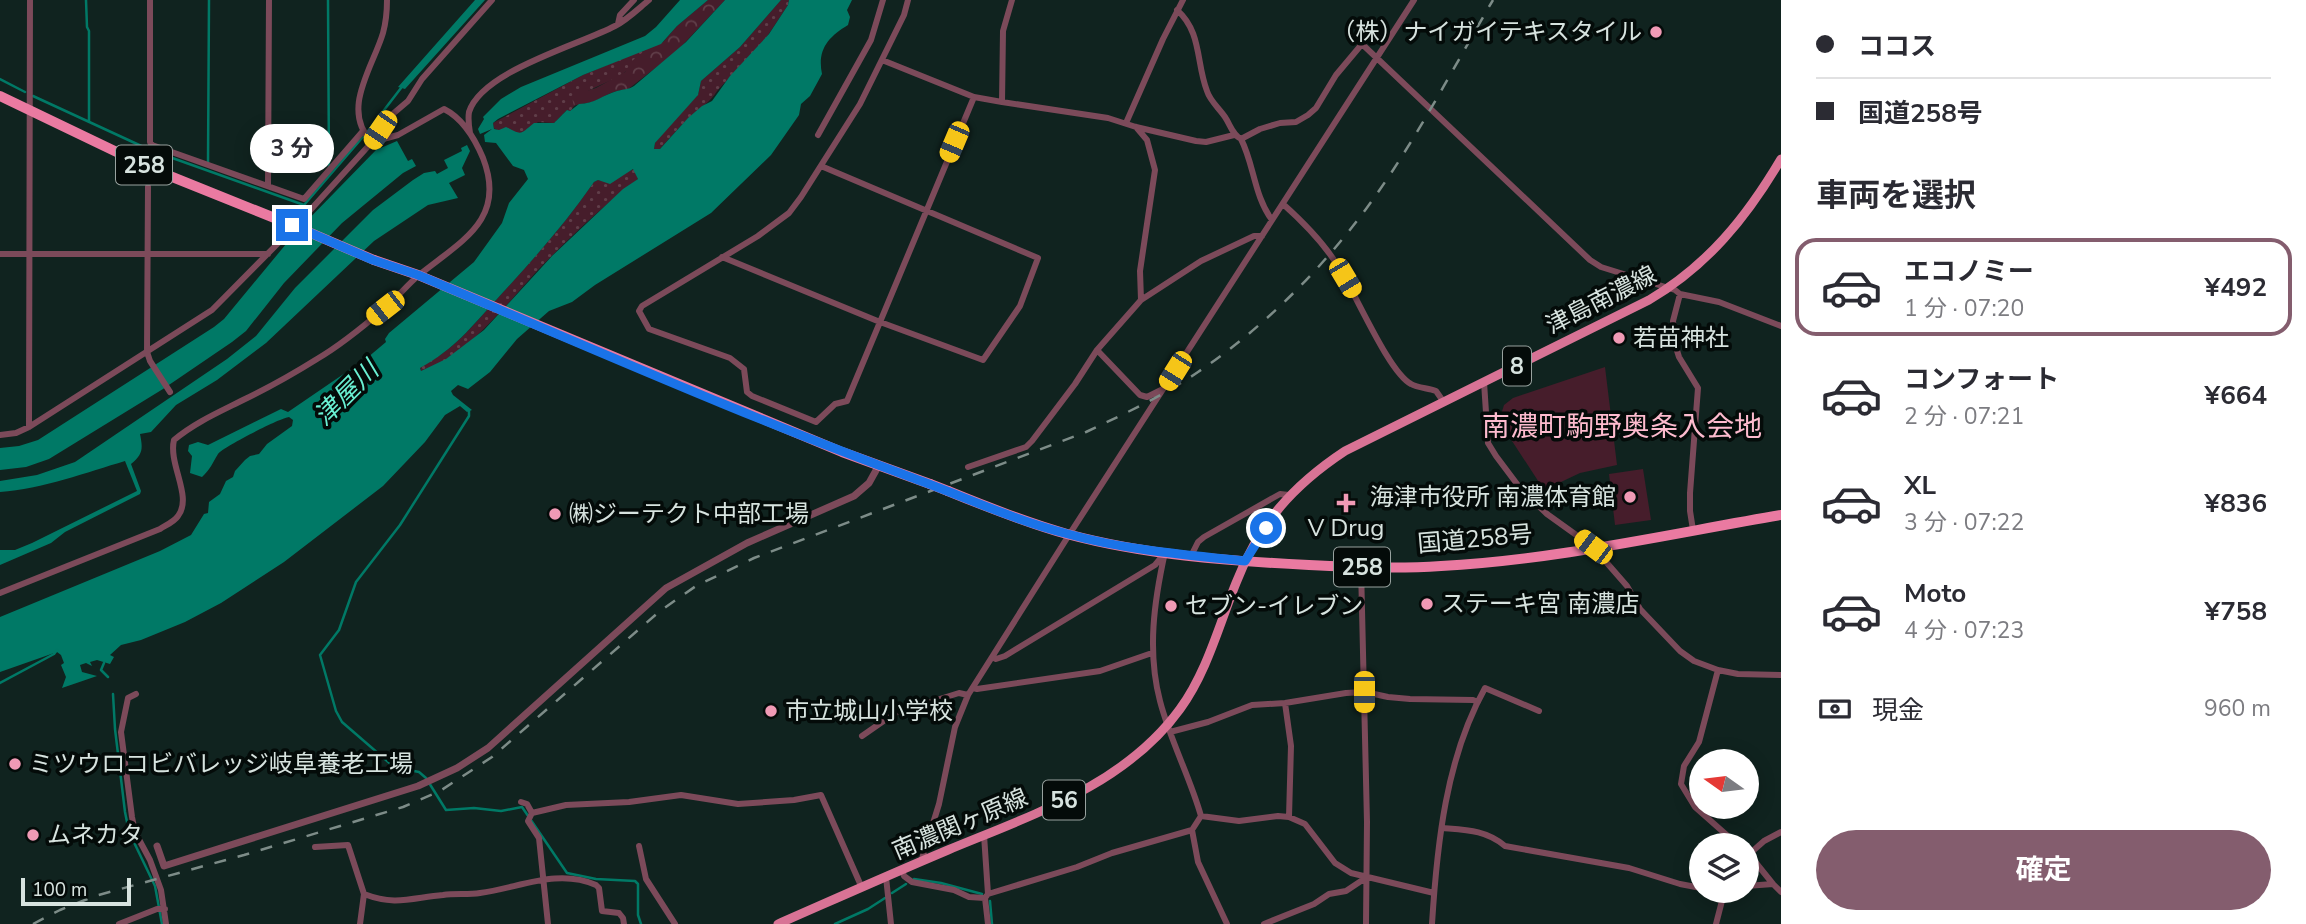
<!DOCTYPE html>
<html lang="ja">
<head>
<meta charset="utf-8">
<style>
  :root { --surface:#fff; --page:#f2f2f3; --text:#2b2b33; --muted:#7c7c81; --line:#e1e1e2; --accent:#845d6e }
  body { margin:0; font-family:"Nunito Sans","Noto Sans JP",sans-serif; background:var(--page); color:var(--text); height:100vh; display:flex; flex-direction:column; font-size:26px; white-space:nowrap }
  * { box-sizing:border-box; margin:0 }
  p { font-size:23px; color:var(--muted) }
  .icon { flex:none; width:38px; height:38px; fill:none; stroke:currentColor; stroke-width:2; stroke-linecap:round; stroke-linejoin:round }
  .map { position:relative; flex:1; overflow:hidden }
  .sheet { display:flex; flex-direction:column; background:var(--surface); width:525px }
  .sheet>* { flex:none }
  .hud { display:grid; align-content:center; height:154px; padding:0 35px; background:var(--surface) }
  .needle { width:46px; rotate:284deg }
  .controls { position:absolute; left:1689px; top:749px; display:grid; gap:14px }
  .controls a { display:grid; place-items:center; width:70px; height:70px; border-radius:50%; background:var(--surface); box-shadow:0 4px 18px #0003; font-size:35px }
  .scale { position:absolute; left:21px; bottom:18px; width:110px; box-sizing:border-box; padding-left:7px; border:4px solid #d7e3df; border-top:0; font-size:19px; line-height:24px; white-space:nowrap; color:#d7e3df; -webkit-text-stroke:5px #040b09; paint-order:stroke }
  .end { position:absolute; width:32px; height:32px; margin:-16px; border:9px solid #1a73e8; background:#fff; box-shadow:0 0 0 4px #fff }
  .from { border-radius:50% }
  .bubble { position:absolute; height:49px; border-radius:24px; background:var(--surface); box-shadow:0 4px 18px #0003; font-size:23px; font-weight:700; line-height:49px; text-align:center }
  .car { position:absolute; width:21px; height:42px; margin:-21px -10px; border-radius:9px; box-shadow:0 0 5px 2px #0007; background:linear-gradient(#f5c518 24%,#345 0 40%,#f5c518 0 76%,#345 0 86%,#f5c518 0) }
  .hud b { display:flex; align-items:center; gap:24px; height:66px; font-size:26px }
  .hud b+b { border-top:2px solid var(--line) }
  .hud i { width:18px; height:18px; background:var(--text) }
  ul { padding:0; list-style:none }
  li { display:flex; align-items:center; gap:21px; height:98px; margin:0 14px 10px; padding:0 21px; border:4px solid transparent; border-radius:21px }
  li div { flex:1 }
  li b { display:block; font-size:26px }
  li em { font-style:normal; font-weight:700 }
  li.active { border-color:var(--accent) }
  li>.icon { width:63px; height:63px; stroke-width:1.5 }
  h2 { padding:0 35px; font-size:32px; line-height:84px }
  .pay { display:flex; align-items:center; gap:18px; height:77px; padding:0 35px; font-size:26px }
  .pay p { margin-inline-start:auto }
  .primary-button { display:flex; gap:14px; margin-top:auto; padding:14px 35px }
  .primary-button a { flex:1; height:80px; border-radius:42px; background:var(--accent); color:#fff; font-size:28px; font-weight:700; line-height:80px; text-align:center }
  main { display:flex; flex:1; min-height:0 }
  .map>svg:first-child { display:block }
  .grass { fill:url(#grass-dots) }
  .forest { fill:url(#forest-crowns) }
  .pitch { fill:#461d2b }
  .water { fill:#007966; fill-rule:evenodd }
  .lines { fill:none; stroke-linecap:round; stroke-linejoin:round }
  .stream { stroke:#007966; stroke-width:2.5 }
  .minor { stroke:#7c4a5a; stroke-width:6 }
  .tertiary { stroke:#7c4a5a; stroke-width:7 }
  .primary { stroke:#d87395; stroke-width:9 }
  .trunk { stroke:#ea7aa1; stroke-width:10 }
  .rail { stroke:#7d8c88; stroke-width:2.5; stroke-dasharray:12 12; stroke-linecap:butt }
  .trunk-bridge { stroke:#ea7aa1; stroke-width:10 }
  .route { stroke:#1a73e8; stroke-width:9 }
  .poi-dot { fill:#f09ab5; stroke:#040b09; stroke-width:2.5 }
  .labels { text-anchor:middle; stroke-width:7; stroke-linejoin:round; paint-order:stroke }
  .shield { fill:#040b09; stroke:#98a29f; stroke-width:2 }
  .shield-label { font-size:23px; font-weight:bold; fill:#d7e3df }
  .poi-label { font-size:24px; fill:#d7e3df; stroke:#040b09; text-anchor:start }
  .street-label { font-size:24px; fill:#d7e3df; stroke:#040b09 }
  .water-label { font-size:26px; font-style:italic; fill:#6af0d3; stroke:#040b09 }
  .quarter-label { font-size:28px; fill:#fdbbce; stroke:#040b09 }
</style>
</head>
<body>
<main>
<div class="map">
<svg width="1781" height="924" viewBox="0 0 1781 924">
  <defs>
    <pattern id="grass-dots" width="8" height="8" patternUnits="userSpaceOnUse" patternTransform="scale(1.75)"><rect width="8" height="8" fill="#461d2b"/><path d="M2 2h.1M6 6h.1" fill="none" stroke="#603e49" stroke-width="1.8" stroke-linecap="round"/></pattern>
    <pattern id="forest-crowns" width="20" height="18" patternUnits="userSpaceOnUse" patternTransform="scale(1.75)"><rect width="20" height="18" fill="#461d2b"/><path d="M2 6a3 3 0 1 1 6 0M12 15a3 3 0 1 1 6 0" fill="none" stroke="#603e49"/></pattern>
  </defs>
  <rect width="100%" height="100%" fill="#10231f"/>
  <path class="grass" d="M781,0H789L788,5L766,38L717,91C710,103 698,109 688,119C678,128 669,139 660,149H654L655,143L664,131L698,95L701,81L740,47Z
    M648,48C638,58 628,72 616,78C600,86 586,89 574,102V106L570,112L567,110L554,123L538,122L525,132L516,134L504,128L499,131L494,128L493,123L583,75Z
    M634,169L638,179C605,204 568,239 538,270C509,301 464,360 421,371L420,367C457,348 470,328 497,299C532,261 565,224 594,182L598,180L602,181Z"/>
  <path class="forest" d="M708,0H725L676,52L627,90C614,89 604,97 592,102C586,104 580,103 574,106L572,98L577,94L596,88L625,72L632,61L648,48L663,42L677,26Z"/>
  <path class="pitch" d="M1605,367L1617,465L1580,473L1544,490L1499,421L1504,405L1513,398Z
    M1643,469L1651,520L1615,525L1609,474Z"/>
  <path class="water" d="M475,0H485L405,89L398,87Z
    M680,0H708L677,26L661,44L583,75L498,119L493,123L494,129L499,130L506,127C523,136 520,134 534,123H554L567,110L570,111L579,104C594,104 603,95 617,91C623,89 628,90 634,86L686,42L725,0H781L740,47L701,81L698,95L655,143L654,149H660L688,118L702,106L712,101L730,76L769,34L788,5L789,0H852L847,10L850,17L848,25C828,37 817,50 822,74L810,96L801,104L799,115L771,155L711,213L595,285L572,302L549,311L517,339L490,372L468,389L458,385L451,391L453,395L472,410L467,412L460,406L445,415L425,442L383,486L284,562L221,603L185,622L141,640L121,645L110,655L114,657L110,664L97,660L90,662L92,666L86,663L80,665L82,672L97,676L62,688L66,677L61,665L64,663L61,655L57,652L0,672V617L160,551L191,535L204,514L208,513L209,502L220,494L226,481L233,477L235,471L245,460L250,456L259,454L267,444L292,426L293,420L289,417C280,418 223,447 218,454C213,462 210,470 202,477L190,473L192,456L188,451L189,445L198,442L208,445L281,409L288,412L367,358L386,342L385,339L389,333L474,262L502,223L509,203L528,179L524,170L513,166L496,143L485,142L484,135L492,129L480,134L478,129L484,119L483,117L501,99L521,87L645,36L656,27ZM633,169L638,179L623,189L552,256L484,330L446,359L421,371L420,368C456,348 470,328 497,299C532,261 565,224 594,182L598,180L610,184Z
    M397,141L408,161L412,159L416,166L403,173L342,223L284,283L246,331L232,342L163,389L49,459L26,467L0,470V448L19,446L38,440L214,327L224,319L296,232L376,150Z
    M467,145L470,151L462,168L465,175L449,183L458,198L428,205L374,241L266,343L217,380L176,405L151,432L140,434C143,449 143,454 131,464L141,491L140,494L65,532L51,543L0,565V550H15L32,543L137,491L125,461C88,472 42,489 0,492V481L37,475L75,462L227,359L256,336L295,288L373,210L413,180L424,173L435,171L437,174L448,168L444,160L462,151L461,148Z"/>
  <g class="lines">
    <path class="stream" d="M86,0L87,27L89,31V122
      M328,0L329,168
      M0,79L25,92
      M33,96L150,150L304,205L368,131L401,88
      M208,163L209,0
      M469,410V416L400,525L356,582L339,630L320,655L336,711L342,722L394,767L419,772L426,778L446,810L474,808L501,811L522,807L567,873L596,879L635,881L638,884V915L641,924
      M104,663L101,670L108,677
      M0,683L54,654L57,650
      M113,694L115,729L125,812L129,832L155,886L162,924
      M914,879L941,883L982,894
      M892,893L906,884
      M990,901L992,924
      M835,924L868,909L885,898"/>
    <path class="minor" d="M150,0V142L152,145L304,199L363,131
      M908,0L904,15L860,104L801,197L789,213L758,236L642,306L639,311L649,329L730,358L744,369L747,392L752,396L816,422L835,404L847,401L974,97
      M1177,10C1202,32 1196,63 1207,91C1210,101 1219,108 1225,117C1231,126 1232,134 1241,139C1254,164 1254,196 1272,220
      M618,24L620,15L634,0
      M882,60L974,97L1002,102L1003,31L1012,0
      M1002,102L1108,118L1136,127L1196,141L1206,142L1234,135
      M1126,123L1163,39L1183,0
      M1136,127L1147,140L1155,170L1140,271L1141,300
      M470,133C469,127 468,118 469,112C482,71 579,45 615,26C627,20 638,9 649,0
      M818,135L871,40L883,0
      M1241,139L1260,129L1280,123L1296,122L1308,115L1316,108L1336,75L1362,44L1590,260L1601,267L1675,290L1680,294L1719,302L1781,326
      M372,142C340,110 373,67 383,33C386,22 387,11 387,0
      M268,186L269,0
      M148,187L147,352L150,361L170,392
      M1283,204C1302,221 1320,239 1334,260C1353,286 1387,371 1411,384C1418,388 1428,388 1436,391L1443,401
      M0,254H268
      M722,257L880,322L983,360L1020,306L1038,258L821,166
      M1680,294L1673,321L1675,344L1679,357L1698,388L1690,493V511L1693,530
      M1097,350L1140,395L1147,397L1163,389
      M1484,382L1488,443L1496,456L1520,488L1547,514L1593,547L1627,586L1640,609L1680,651L1694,661L1718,670L1738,674L1781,675
      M29,427L30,0
      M0,435L16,433L29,427L212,310L304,217L372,142L388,118L408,101L422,79L492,0
      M968,467L1026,447L1032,441L1075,384L1097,350L1141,300L1201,261L1254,236H1262
      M1165,552C1154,602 1147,651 1160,701C1170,740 1190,777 1201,816
      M1191,556L1198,542L1204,537L1280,494L1289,495
      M1361,567L1367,822L1366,924
      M0,593L160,529C166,525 174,522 178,516C193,497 168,464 174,440C194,423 219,412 243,400C268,388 293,374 317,359C341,345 364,326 385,308C397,298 407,285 419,275C461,241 507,220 483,158C475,139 462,118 444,109L398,135L372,142
      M992,657L996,659L1005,656L1155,565L1164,554
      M1718,670L1699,742L1684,766L1681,784L1695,807L1738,845
      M973,688L977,689L1100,671L1152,653
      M136,694L128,698L121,732L132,817L135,832L150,860L161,890L166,924
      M1285,703L1291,746L1289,817
      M1170,732L1208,722L1252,705L1285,703L1346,693L1365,692L1388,697L1410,699L1473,700L1478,702
      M862,736L895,713L959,693L968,695
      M521,802L527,804L532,813
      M532,813L566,805L629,802L681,795L738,804L794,800L821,795L862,888
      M532,813L528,821L539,838L548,924
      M1442,828C1466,830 1486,830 1505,846L1629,868L1680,884L1701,888
      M984,835L988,894
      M639,846L646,879L675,924
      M315,847L348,845L364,894L360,924
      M1748,853L1773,884
      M1746,857L1764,841L1781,832
      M921,862L939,804L955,727L968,695L1069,535L1414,0
      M902,870L904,876L912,882L954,890L969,897L985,898L988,894L1077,867L1112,853L1192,830
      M886,877L891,924
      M1746,886L1773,884L1781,892
      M1713,891L1726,892
      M364,894C395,906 411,898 443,895C455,893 468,895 480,893C519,888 557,868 596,885L599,888L602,911L619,913L623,918L624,924
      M985,898L988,924
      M119,924L157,909H165
      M1227,924L1198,862L1192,830L1201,816L1239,821L1278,816L1289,817L1305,824L1335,863L1351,873L1434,893
      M1264,924L1314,904L1329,894L1346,891L1367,877
      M1432,924C1437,844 1446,758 1485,688L1539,711
      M1716,924L1724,893"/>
    <path class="tertiary" d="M157,846L164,866L418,786L457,768L488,748L666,588L747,543L854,496L869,483L879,465"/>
    <path class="primary" d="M778,924C835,899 891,874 948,850C1032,815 1125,785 1180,709C1207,672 1219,625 1236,583C1259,524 1292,486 1345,451L1649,300C1708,265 1746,218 1781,159"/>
    <path class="trunk" d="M0,96L150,168L292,225
      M374,260L418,275L842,452L930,484
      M948,491C987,507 1027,523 1067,534C1145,555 1228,561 1309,565C1353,567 1397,569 1441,566C1555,560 1669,534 1781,515"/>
    <path class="rail" d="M33,924L60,910L95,896L244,855L403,807L440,791L492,757L660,611L696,586L754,558L1086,432C1124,414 1163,396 1198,372C1263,328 1319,272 1366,209C1414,144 1452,70 1493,0"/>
    <path class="trunk-bridge" d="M292,225L374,260
      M930,484L948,491"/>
  </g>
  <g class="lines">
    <path class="route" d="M292,225L373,260L418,275C582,344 746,417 913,478C965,497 1014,520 1068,534C1125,550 1186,555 1245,561L1266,528"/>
  </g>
  <g class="poi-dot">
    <circle cx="1656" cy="32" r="7"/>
    <circle cx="1619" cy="338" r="7"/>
    <circle cx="1630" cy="497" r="7"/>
    <path d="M1342.5 492.5h7v7h7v7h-7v7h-7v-7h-7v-7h7z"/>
    <circle cx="555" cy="514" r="7"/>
    <circle cx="1427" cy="604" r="7"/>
    <circle cx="1171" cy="606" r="7"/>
    <circle cx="771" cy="711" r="7"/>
    <circle cx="15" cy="764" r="7"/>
    <circle cx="33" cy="835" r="7"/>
  </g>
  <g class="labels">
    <g class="shield">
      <rect x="116" y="145.5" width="56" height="39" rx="5"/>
      <rect x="1503" y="346.5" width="28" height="39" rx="5"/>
      <rect x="1334" y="547.5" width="56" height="39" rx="5"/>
      <rect x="1043" y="780.5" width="42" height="39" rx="5"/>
    </g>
    <g class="shield-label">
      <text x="144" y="173">258</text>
      <text x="1517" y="374">8</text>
      <text x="1362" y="575">258</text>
      <text x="1064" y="808">56</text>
    </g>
    <g class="poi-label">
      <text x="1642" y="40" text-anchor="end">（株）ナイガイテキスタイル</text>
      <text x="1633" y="346">若苗神社</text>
      <text x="1616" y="505" text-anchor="end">海津市役所 南濃体育館</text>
      <text x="569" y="522">㈱ジーテクト中部工場</text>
      <text x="1346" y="536" text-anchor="middle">V Drug</text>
      <text x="1441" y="612">ステーキ宮 南濃店</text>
      <text x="1185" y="614">セブン-イレブン</text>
      <text x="785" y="719">市立城山小学校</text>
      <text x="29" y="772">ミツウロコビバレッジ岐阜養老工場</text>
      <text x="47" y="843">ムネカタ</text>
    </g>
    <g class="street-label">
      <text transform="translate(1601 300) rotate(-27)" y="8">津島南濃線</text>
      <text transform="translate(1475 539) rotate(-5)" y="8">国道258号</text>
      <text transform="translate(960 824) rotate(-23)" y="8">南濃関ヶ原線</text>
    </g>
    <g class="water-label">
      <text transform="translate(346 393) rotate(-45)" y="9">津屋川</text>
    </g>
    <g class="quarter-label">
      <text x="1622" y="436">南濃町駒野奥条入会地</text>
    </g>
  </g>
</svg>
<div class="controls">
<a><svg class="needle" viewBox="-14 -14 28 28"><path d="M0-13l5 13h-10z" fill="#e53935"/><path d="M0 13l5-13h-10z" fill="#7c7c81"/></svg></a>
<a><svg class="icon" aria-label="layers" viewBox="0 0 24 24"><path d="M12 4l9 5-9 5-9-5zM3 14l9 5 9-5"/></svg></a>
</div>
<div class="scale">100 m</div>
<i class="end from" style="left:1266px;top:528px"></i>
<i class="end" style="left:292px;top:225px"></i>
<div class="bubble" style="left:250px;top:124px;width:84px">3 分</div>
<i class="car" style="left:380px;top:130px;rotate:214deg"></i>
<i class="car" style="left:954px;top:142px;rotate:203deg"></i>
<i class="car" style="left:1345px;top:278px;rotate:149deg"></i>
<i class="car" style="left:385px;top:308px;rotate:232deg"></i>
<i class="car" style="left:1175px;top:371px;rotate:212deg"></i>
<i class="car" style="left:1593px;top:547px;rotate:307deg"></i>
<i class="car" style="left:1364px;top:692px;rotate:180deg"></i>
</div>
<section class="sheet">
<div class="hud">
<b><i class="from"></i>ココス</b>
<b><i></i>国道258号</b>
</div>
<h2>車両を選択</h2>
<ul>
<li class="active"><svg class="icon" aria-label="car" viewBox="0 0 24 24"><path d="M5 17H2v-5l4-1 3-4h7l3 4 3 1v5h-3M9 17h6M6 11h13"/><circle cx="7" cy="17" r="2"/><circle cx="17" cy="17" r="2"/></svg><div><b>エコノミー</b><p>1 分 · 07:20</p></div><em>¥492</em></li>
<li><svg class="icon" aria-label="car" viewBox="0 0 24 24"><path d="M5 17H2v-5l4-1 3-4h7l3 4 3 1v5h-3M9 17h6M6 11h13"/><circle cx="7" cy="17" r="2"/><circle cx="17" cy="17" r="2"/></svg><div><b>コンフォート</b><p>2 分 · 07:21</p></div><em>¥664</em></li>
<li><svg class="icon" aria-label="car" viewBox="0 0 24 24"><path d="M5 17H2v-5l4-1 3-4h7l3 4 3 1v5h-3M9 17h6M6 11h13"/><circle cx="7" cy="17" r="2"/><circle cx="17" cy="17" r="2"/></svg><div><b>XL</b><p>3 分 · 07:22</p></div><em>¥836</em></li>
<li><svg class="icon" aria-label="car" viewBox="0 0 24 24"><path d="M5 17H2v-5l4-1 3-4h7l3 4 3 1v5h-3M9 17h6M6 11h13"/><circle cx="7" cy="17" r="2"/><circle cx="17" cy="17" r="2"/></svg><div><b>Moto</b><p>4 分 · 07:23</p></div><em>¥758</em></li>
</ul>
<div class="pay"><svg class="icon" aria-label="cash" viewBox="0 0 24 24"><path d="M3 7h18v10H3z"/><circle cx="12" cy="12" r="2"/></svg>現金<p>960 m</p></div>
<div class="primary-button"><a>確定</a></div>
</section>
</main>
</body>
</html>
